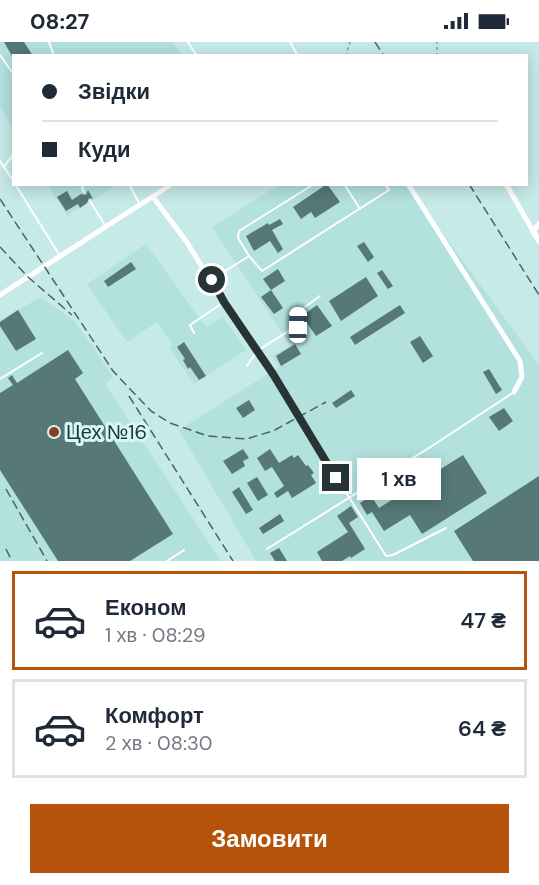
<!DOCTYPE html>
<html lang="uk">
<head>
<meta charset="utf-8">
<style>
  :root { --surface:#fff; --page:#f6f6f7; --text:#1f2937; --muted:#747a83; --line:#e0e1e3; --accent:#b45309 }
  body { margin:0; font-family:"DM Sans",sans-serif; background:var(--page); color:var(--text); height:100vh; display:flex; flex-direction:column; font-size:22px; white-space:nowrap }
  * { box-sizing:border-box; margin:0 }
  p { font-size:20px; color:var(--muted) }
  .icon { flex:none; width:33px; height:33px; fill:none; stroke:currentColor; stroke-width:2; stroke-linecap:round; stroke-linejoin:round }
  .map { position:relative; height:519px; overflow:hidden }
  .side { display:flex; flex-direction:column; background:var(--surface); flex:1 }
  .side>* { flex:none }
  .guide { position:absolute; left:12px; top:12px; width:516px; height:132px; border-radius:0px; box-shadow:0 3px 15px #0003; display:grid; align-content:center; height:132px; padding:0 30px; background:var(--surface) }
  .end { position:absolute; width:27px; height:27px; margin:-14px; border:8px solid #263433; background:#fff; box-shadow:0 0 0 3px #fff }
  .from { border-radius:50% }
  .bubble { position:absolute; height:42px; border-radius:0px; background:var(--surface); box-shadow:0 3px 15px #0003; font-size:20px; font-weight:600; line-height:42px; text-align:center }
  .car { position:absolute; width:18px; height:36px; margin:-18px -9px; border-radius:8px; box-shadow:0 0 4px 2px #0007; background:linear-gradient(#fff 24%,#345 0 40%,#fff 0 76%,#345 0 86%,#fff 0) }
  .guide b { display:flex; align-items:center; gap:21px; height:57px; font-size:22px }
  .guide b+b { border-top:2px solid var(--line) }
  .guide i { width:15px; height:15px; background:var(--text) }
  ul { padding:10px 0 0; list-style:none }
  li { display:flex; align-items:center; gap:18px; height:99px; margin:0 12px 9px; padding:0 18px; border:3px solid var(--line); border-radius:0px }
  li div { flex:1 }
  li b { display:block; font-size:22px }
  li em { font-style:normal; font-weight:600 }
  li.on { border-color:var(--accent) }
  li>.icon { width:54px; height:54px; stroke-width:1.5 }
  .action { display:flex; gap:12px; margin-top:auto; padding:12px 30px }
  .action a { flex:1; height:69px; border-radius:0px; background:var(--accent); color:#fff; font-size:24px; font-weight:600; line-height:69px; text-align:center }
  .status { display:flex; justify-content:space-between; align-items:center; height:42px; padding:0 30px; background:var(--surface); direction:ltr }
  .status svg { height:16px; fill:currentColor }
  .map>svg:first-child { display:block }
  .built { fill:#b2e1de }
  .building { fill:#567876 }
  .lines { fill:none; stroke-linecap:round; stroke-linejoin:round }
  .path { stroke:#85a09e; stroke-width:1.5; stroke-dasharray:3 3; stroke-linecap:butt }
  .service { stroke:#fff; stroke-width:2 }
  .minor { stroke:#fff; stroke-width:5 }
  .tertiary { stroke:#fff; stroke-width:6 }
  .rail { stroke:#4e6261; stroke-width:1.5; stroke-dasharray:9 4.5; stroke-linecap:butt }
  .route { stroke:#263433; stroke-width:8 }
  .poi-dot { fill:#873f20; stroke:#d3f8f6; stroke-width:2 }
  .labels { text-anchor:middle; stroke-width:6; stroke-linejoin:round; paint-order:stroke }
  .poi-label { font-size:20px; fill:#263433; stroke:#d3f8f6; text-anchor:start }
</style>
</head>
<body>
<div class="status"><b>08:27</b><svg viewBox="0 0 49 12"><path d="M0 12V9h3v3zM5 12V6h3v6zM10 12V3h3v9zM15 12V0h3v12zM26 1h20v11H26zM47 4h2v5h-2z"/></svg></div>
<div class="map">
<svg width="539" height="519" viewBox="0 0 539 519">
  <rect width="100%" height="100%" fill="#c6eae8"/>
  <path class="built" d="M0,0H173L182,13L14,14L13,87L0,65Z
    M48,143H116L67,174Z
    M279,143H407L539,323V519H256L179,388L279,325L272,314L290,303L212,185Z
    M146,202L206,285L223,275L246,308L194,342L169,305L172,302L157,280L127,300L87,242Z
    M41,255L73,278L87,296L113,335L105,342L221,519H0V278Z"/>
  <path class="building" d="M4,0H24L33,14H12Z
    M327,142L340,160L315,176L311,170L301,177L293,165Z
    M88,148L93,157L89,156L87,161L80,166L78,162L66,169L57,155L67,149L72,158L81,152L86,153Z
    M280,177L283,182L272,188L283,207L278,211L270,199L254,209L246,194L268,181L269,183Z
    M364,200L374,215L368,220L357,204Z
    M131,220L136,227L108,245L104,239Z
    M278,227L285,239L271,248L263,237Z
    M382,228L393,244L388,247L377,231Z
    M366,235L378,254L341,279L329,259Z
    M271,248L283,266L274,272L261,255Z
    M317,263L332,284L316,294L302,274Z
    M400,263L405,271L355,303L350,295Z
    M18,268L36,297L16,309L0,284V280Z
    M420,294L433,314L423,321L410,300Z
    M184,300L206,334L199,338L190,325L188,327L183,318L185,317L177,305Z
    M295,302L301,312L281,324L276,314Z
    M68,308L83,331L75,337L173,492L130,519H58L0,428V351L13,343L8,336L12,333L17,341Z
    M489,327L502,348L496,352L483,330Z
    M351,348L355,354L336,366L332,361Z
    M249,358L255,368L243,376L236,366Z
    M504,366L513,379L499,389L489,375Z
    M243,407L249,416L243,419L245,424L232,432L223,419Z
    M270,407L279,421L292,413L294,416L298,413L306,424L308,423L314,431L311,433L316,441L292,456L288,449L277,456L274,451L284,444L272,425L265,429L257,416Z
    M463,413L487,451L422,492L410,473L384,489L372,470L367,473L360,461L371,454L379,466Z
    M539,434V519H473L454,489Z
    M257,435L268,453L258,459L247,441Z
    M239,445L253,468L246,472L232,450Z
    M351,464L358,475L349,481L365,507L351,516L350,514L342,519H322L317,510L348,490L337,474Z
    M280,472L284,479L263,492L259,486Z
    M279,506L287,519H275L270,511Z"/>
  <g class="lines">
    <path class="path" d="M346,14L350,0
      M437,14V0"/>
    <path class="service" d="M49,0L54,14
      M188,0L197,14
      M290,0L298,14
      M0,13L12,30
      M0,119L14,140
      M4,125L14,111
      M15,142L60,214
      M129,142L139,161
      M344,142L360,167
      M84,150L82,146L84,142
      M90,159L106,185
      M249,214L238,196L239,189L314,142
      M211,238L249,214L262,229L389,148L385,142
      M194,291L190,283L224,260
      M247,324L257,309L298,283V270L320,254
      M268,326L386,514L393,513L446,486
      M0,337L42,311
      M267,507L432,404L514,350
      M167,519L184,508"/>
    <path class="minor" d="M408,142L520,319L522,335L514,350
      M506,142L533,189L539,182
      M153,155L186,199L224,260L267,325
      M0,253L172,142"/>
    <path class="tertiary" d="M533,189L539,199"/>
    <path class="rail" d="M375,0L384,14
      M469,142L539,253
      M0,157L113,329L151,369L170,381L208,394L246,397L273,389L326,360
      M0,205L28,235L72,273
      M129,354L233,519
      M6,447L47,519
      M6,507L12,519"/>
  </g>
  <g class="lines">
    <path class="route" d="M212,238L224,260L273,332L336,436"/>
  </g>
  <circle class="poi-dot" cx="54" cy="390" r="6"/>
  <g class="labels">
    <g class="poi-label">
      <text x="66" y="397">Цех №16</text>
    </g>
  </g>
</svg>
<i class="end from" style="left:212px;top:238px"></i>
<i class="end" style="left:336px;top:436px"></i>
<div class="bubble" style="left:357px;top:416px;width:84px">1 хв</div>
<i class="car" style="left:298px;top:283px;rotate:1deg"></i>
<div class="guide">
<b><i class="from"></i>Звідки</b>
<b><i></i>Куди</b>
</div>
</div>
<section class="side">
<ul>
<li class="on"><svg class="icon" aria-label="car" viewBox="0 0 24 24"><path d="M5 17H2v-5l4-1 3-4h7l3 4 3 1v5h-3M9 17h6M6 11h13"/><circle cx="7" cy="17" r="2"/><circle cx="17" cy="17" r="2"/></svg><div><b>Економ</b><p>1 хв · 08:29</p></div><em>47 ₴</em></li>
<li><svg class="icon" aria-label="car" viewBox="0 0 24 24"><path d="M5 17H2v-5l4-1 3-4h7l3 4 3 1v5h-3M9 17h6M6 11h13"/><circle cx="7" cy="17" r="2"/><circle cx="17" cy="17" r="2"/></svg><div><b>Комфорт</b><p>2 хв · 08:30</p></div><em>64 ₴</em></li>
</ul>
<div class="action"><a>Замовити</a></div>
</section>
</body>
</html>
